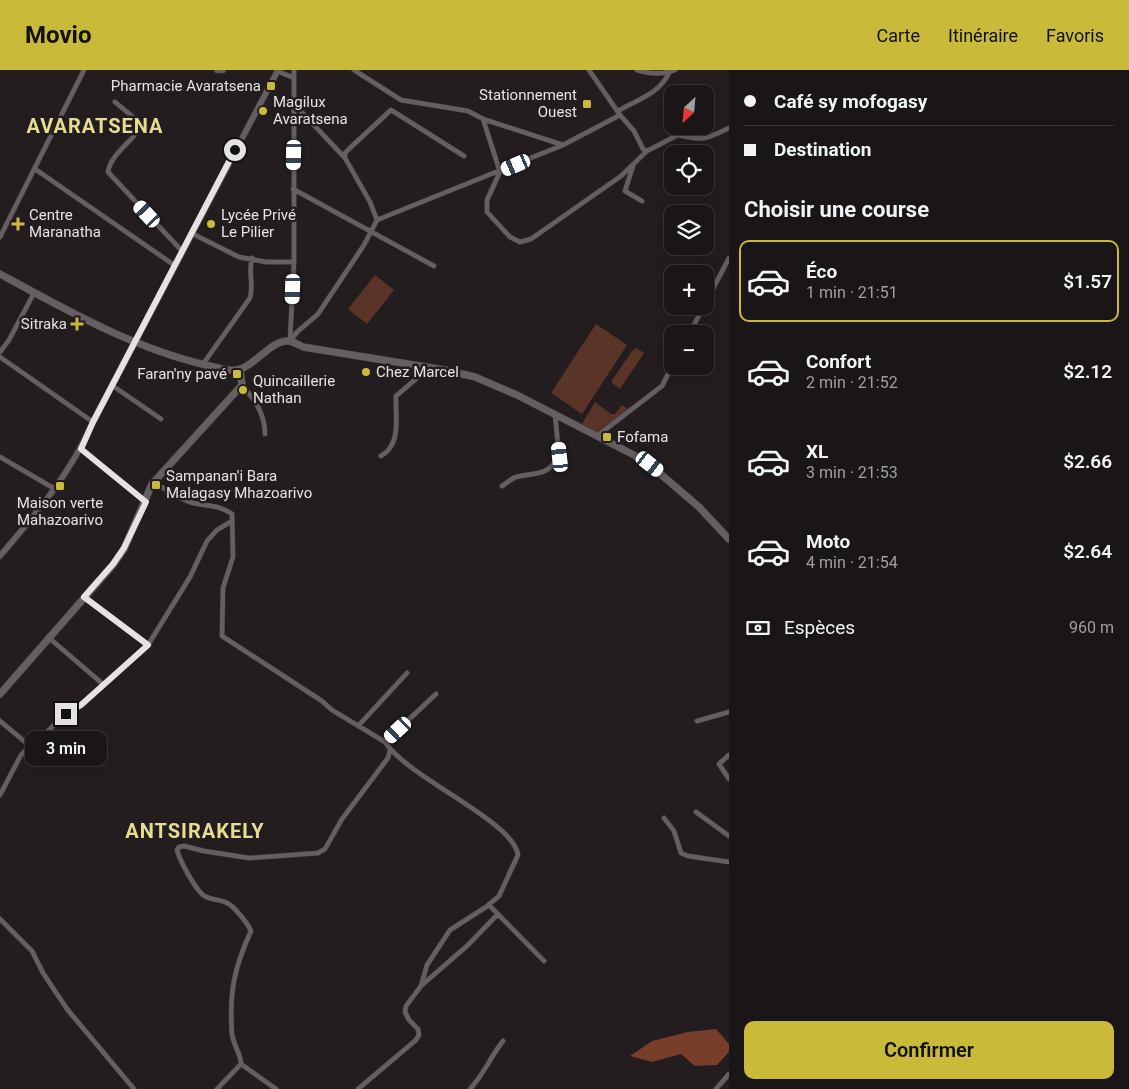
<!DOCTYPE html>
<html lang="fr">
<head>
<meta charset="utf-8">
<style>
  :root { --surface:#1a1617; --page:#272324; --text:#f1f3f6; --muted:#9f9fa1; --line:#383536; --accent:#caba3a }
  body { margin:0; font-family:Roboto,sans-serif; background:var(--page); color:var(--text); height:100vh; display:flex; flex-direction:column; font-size:19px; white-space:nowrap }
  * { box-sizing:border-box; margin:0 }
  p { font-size:16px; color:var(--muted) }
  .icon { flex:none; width:28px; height:28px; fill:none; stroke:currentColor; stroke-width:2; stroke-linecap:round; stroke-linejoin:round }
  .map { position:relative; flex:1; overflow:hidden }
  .details { display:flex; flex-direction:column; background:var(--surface); width:400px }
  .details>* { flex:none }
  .guide { display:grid; align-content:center; height:110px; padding:0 15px; background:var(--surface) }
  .needle { width:32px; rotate:206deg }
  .fabs { position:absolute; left:664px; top:15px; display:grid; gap:10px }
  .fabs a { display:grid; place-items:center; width:50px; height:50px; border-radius:10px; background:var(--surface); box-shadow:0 5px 20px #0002,0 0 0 1px var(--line); font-size:25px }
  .end { position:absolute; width:22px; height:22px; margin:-11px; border:6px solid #e6e2e3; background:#111; box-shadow:0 0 0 2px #111 }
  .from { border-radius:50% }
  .bubble { position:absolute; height:35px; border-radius:10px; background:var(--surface); box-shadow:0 5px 20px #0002,0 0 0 1px var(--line); font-size:16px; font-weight:600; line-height:35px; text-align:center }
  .car { position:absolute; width:15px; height:30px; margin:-15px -8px; border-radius:6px; box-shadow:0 0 4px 1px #0007; background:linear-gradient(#fff 24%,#345 0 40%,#fff 0 76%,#345 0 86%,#fff 0) }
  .guide b { display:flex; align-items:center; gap:18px; height:48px; font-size:19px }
  .guide b+b { border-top:1px solid var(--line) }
  .guide i { width:12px; height:12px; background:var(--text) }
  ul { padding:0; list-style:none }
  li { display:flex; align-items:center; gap:15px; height:82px; margin:0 10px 8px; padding:0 5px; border:2px solid transparent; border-radius:10px }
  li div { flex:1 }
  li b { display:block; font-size:19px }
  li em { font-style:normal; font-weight:600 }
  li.selected { border-color:var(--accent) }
  li>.icon { width:45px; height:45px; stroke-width:1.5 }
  h2 { padding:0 15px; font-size:22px; line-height:60px }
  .pay { display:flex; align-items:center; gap:12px; height:55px; padding:0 15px; font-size:19px }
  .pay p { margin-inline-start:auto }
  .button { display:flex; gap:10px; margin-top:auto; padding:10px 15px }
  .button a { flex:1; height:58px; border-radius:10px; background:var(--accent); color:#111; font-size:20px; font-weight:600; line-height:58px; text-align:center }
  header { display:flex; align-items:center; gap:30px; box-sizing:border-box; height:70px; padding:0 25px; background:var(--accent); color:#111 }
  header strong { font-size:24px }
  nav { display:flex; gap:28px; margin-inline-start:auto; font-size:18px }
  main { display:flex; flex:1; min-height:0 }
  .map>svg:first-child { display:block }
  .green { fill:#5a3527 }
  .forest { fill:#783e29 }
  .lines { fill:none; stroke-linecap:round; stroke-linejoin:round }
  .minor-casing { stroke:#3c3839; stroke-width:5.5 }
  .tertiary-casing { stroke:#3c3839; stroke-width:7 }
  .secondary-casing { stroke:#3c3839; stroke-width:8 }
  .minor { stroke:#665f61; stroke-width:4.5 }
  .tertiary { stroke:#665f61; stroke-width:5.5 }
  .secondary { stroke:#665f61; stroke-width:7 }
  .route { stroke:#e6e2e3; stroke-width:6 }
  .poi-dot { fill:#caba3a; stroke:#231d1f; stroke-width:2 }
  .labels { text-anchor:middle; stroke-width:5; stroke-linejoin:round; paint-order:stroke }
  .poi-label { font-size:15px; fill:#e6e2e3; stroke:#231d1f; text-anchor:start }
  .district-label { font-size:20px; font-weight:bold; letter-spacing:1px; fill:#e7dd8e; stroke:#231d1f }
</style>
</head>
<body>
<header>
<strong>Movio</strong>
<nav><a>Carte</a><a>Itinéraire</a><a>Favoris</a></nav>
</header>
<main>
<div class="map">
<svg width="729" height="1019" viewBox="0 0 729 1019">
  <rect width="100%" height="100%" fill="#231d1f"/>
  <path class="green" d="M375,205L394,220L367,254L348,239Z
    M596,254L627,275L582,344L551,323Z
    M637,278L644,283L620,319L612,313V310L633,280Z
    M595,332L611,344H615L622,335L629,340L598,363L582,354Z"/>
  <path class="forest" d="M716,959L729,974V982L717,995L695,996L681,984L652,992L630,986L652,971L688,962Z"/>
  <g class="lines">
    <defs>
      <path id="minor" d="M354,0L401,30L468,41L483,49L563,75
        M589,0L620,45L634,61L643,79L647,81
        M637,0C650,4 663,5 675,0
        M277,1L294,8
        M115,32L139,52C137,57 136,63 133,67C124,77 110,88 108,102L182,181
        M618,41C638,29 658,25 669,3
        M483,49L500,102L487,130V142L510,167L520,172L531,169L621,106L647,81L678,65C704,71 704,70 729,58
        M345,88V83L351,77L391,40L464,86
        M633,96L625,121L642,131
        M35,99L174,195
        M293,119L434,196
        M377,150L563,75L620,45
        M191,163L239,187L266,192H294
        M0,167L84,0
        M705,234L729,188
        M689,264L704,236
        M290,270L294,192V0
        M290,271L297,262L318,244L364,175L377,150L370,132L345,88L295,35
        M0,282L9,270L34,223
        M0,287L93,352
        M203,294L250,228C254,215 248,202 252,188
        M242,315C255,330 265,344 265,364
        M113,316L161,349
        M597,366L662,316L672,296
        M81,379L145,432
        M381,386C402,374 395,347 396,326L430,297
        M0,387L55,419
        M154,412C165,419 177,428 190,432C205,437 219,434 232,444L233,487L223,518L222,566L322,631L332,640L385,672C408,708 514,751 518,785L499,826L486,837L450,860L427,895L421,916L406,936L405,942L409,950L418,959L419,965L416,970L358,1019
        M502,416C507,413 512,408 516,407C536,402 546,407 559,387L555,343
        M84,527L148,575
        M48,567L104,615
        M0,651L30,676L41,668L66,643L81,635L148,575L190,507L207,471L217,460L232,451
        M697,651L729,642
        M359,655L407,603
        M385,672L436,624
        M729,685L719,694L729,709
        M0,725L21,685L30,676
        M696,742L729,766
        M664,748L674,761L681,783L688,786L729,792
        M489,835L544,891
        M0,849L32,881L43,903L67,939L134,1019
        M422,915L468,875L497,845
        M241,994L276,1019
        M217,1019L241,994C241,984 233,974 232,964C229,923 234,898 251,861C248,854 233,834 225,832C218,829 209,830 203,825C194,817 180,791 177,780L179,777L184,776L204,781L249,788L318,783L325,779L342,749L388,688L390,680
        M470,1019C484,1004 491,986 503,971
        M716,1019L729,1004"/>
      <path id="tertiary" d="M217,0H223
        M0,486C36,444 71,403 93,352L278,0"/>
      <path id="secondary" d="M0,204C66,240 133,278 206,295C215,297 227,301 236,300C254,298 271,269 289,271C294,272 299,275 303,277L445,300L475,307L517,325L634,385L650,395L699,437L729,469
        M0,624L113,495L124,479L152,414L242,315L240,299"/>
    </defs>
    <use href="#minor" class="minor-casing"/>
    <use href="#tertiary" class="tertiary-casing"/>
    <use href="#secondary" class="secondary-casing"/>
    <use href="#minor" class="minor"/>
    <use href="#tertiary" class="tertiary"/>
    <use href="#secondary" class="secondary"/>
  </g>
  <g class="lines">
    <path class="route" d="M66,644L81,635L148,575L84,527L113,494L124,478L146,432L81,379L93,352L235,80"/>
  </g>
  <g class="poi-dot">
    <rect x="266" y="11" width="10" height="10" rx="2.5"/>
    <rect x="582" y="29" width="10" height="10" rx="2.5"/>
    <circle cx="263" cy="41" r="5"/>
    <path d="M15.5 146.5h5v5h5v5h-5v5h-5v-5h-5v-5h5z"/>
    <circle cx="211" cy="154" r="5"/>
    <path d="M74.5 246.5h5v5h5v5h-5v5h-5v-5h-5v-5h5z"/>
    <circle cx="366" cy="302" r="5"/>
    <rect x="232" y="299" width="10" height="10" rx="2.5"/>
    <circle cx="243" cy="320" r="5"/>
    <rect x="602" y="362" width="10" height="10" rx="2.5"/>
    <rect x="151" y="410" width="10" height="10" rx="2.5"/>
    <rect x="55" y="411" width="10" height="10" rx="2.5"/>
  </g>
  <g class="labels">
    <g class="poi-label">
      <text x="261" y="21" text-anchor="end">Pharmacie Avaratsena</text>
      <text x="577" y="30" text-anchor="end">Stationnement<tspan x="577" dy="17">Ouest</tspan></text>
      <text x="273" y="37">Magilux<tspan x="273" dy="17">Avaratsena</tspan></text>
      <text x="29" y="150">Centre<tspan x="29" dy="17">Maranatha</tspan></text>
      <text x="221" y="150">Lycée Privé<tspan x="221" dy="17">Le Pilier</tspan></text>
      <text x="67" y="259" text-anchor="end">Sitraka</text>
      <text x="376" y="307">Chez Marcel</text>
      <text x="227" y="309" text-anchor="end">Faran'ny pavé</text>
      <text x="253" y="316">Quincaillerie<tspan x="253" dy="17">Nathan</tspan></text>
      <text x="617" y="372">Fofama</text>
      <text x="166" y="411">Sampanan'i Bara<tspan x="166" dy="17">Malagasy Mhazoarivo</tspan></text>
      <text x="60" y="438" text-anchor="middle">Maison verte<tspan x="60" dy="17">Mahazoarivo</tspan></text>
    </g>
    <g class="district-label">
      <text x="95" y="63">AVARATSENA</text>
      <text x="195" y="768">ANTSIRAKELY</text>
    </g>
  </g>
</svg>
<div class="fabs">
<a><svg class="needle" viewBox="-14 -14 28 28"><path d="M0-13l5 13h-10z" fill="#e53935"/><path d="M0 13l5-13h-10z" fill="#9f9fa1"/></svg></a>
<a><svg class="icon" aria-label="locate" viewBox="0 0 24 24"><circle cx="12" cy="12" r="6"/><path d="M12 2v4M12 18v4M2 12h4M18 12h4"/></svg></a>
<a><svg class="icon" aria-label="layers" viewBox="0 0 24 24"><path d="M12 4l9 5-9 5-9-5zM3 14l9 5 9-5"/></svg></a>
<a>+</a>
<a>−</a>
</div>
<i class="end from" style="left:235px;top:80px"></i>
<i class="end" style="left:66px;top:644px"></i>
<div class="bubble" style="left:25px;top:661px;width:82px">3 min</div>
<i class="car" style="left:294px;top:85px;rotate:181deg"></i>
<i class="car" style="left:516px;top:95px;rotate:247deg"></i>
<i class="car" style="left:147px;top:144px;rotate:317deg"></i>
<i class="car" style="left:293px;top:219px;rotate:182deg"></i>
<i class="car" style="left:560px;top:387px;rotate:354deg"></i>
<i class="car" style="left:650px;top:394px;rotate:128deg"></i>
<i class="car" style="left:398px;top:660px;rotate:227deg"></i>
</div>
<section class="details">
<div class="guide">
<b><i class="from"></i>Café sy mofogasy</b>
<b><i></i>Destination</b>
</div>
<h2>Choisir une course</h2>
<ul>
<li class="selected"><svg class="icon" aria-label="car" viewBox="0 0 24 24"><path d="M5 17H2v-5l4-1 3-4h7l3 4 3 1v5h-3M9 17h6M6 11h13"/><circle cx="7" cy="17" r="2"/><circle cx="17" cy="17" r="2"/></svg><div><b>Éco</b><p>1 min · 21:51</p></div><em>$1.57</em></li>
<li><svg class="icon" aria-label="car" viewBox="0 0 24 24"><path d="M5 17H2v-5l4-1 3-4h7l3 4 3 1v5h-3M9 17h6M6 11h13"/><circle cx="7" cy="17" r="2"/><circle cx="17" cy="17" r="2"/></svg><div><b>Confort</b><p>2 min · 21:52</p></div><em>$2.12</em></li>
<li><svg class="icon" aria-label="car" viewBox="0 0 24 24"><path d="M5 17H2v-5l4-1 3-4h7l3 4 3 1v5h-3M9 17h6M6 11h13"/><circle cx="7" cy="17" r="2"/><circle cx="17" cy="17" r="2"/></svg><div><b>XL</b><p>3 min · 21:53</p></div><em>$2.66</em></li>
<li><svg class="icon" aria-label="car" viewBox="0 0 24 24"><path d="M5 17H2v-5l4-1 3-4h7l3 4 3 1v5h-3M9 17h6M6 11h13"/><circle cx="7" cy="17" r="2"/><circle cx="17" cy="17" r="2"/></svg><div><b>Moto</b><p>4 min · 21:54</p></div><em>$2.64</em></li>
</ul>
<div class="pay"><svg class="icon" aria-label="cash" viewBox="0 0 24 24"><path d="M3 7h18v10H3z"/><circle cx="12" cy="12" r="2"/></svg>Espèces<p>960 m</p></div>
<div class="button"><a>Confirmer</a></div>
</section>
</main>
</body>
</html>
